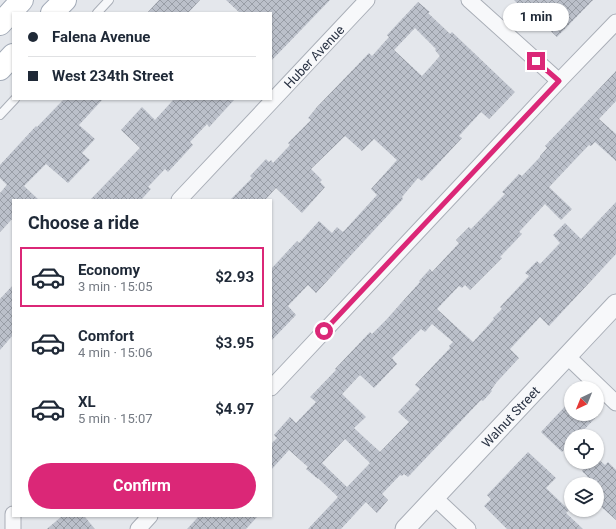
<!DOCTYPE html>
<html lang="en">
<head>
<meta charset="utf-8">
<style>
  :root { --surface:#fff; --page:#f2f2f3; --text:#1f2937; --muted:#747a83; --line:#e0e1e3; --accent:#db2777 }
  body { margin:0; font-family:Roboto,sans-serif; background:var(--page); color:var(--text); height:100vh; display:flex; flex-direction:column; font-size:15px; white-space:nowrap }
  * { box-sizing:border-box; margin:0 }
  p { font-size:13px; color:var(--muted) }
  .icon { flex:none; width:22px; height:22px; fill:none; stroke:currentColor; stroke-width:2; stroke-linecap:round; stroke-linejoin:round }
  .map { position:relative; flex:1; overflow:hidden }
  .panel { position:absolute; left:12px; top:199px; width:260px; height:318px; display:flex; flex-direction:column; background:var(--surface); border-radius:0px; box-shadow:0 1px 3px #0004 }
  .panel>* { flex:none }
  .banner { position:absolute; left:12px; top:12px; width:260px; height:88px; border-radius:0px; box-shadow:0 1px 3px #0004; display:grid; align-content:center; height:88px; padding:0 16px; background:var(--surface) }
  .needle { width:26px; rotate:223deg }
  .tools { position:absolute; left:564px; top:381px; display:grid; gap:8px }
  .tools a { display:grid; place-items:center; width:40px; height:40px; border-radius:50%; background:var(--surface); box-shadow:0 1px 3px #0004; font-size:20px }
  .end { position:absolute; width:18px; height:18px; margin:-9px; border:5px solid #db2777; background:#fff; box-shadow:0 0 0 2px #fff }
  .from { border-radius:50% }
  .bubble { position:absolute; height:28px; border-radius:14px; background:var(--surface); box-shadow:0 1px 3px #0004; font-size:13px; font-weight:700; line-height:28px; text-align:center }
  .banner b { display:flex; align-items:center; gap:14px; height:38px; font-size:15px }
  .banner b+b { border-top:1px solid var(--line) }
  .banner i { width:10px; height:10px; background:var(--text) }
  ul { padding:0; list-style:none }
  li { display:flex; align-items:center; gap:12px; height:60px; margin:0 8px 6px; padding:0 8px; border:2px solid transparent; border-radius:0px }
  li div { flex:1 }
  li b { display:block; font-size:15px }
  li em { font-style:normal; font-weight:700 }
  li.active { border-color:var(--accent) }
  li>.icon { width:36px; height:36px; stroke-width:1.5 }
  h2 { padding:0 16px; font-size:18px; line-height:48px }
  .cta { display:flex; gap:8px; margin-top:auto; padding:8px 16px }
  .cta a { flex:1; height:46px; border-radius:24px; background:var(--accent); color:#fff; font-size:16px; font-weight:700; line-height:46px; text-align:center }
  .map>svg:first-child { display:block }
  .building { fill:url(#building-cross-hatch); fill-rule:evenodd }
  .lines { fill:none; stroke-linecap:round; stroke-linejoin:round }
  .service-casing { stroke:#a9aeb7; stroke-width:10 }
  .minor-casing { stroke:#a9aeb7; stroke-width:17 }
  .tertiary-casing { stroke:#a9aeb7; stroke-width:21 }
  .primary-casing { stroke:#a3abb8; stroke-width:24 }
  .service { stroke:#f7f8fa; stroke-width:8 }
  .minor { stroke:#f7f8fa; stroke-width:15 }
  .tertiary { stroke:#f7f8fa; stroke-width:19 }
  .primary { stroke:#fff; stroke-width:22 }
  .route { stroke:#db2777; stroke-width:5 }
  .labels { text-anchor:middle; stroke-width:4; stroke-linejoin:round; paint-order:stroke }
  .street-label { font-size:13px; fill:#2b3445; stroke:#f4f6f9 }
</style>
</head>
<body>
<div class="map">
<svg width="616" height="529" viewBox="0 0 616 529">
  <defs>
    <pattern id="building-cross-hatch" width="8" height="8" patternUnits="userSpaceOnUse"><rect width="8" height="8" fill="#bbc0ca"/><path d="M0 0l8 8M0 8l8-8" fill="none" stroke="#989da6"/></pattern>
  </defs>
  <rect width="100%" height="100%" fill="#e4e7ec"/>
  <path class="building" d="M159,0H200L188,13H147Z
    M226,0H330L271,61V13H240Z
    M514,0H593L557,37L533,14L531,17Z
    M418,2L430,12L428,13L450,34L452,32L515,92L489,119L481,112L459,136L462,138L422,181L418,178L402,197L403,199L316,293L308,285L288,306L296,315L271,341V269L297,241L299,243L319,221L332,233L337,227L343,232L377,195L371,189L397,160L374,139L362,151L345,136L311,169L322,180L320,182L325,187L302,213L276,188L265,200H230L252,178L250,176L266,159L269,162L271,160L273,163L290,145L288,143L311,120L308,118L317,107L369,53L372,56L389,37L387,35ZM415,28L436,49L435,50L440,56L422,76L394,50Z
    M616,71V101L599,119L616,134V161L595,142L591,146L589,145L549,187L572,209L561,220L545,204L519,232L522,234L500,257L502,258L470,290L465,285L462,288L459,286L437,309L473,342L494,319L493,318L502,309L500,307L529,276L525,273L537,261L540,264L560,243L553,235L565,223L581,239L616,202V254L549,326L540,317L510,349L519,358L496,383L491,390L492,391L483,401L481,400L408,477L404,474L402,476L400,475L382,494L388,500L377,513L366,502L341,529H308L338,497L318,478V479L306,469L308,467L289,450L271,470V444L277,438L274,435L290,417L296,423L316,402L310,397L336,370L335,369L370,332L372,334L386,320L420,282L419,281L430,269L432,272L459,243L456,240L469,227L471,229L505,194L502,192L519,174L522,176L540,157V156L547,148L545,146ZM432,324L453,342L449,346L450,348L415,385L420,389L398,412L409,422L380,452L354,428L366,417L342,394L360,375L374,388L397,364L392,358L421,329L425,332ZM345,439L370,463L347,487L322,463Z
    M64,99H103L79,125L95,139L82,153L90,160L68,183L46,164L24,186L39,200H13V218L0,232V193L7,185L0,178V165L36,126L37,127Z
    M174,99H235L209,127L207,124L190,142L193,145L168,172L165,169L148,187L151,189L141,200H90L140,148L121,130L142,107L155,120Z
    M13,285V335L0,350V299Z
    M571,400V414H599L578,436H571V443L562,452L541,432Z
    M528,452L556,478L546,488L569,510L566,513L583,529H507L484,506L491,499L487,495Z
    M597,458L605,465L608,462L616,470V520L597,503V490L599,488L597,486V480L594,483L582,471L590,462H597Z
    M62,516H84L95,529H47Z
    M199,516H258L246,529H187Z"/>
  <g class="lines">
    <defs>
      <path id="service" d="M97,13L109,0
        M0,115L15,99"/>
      <g id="minor">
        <path d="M469,0L559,81"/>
        <path id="s1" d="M179,200L367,0"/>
        <path d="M567,356L616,403"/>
        <path d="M271,388L559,81L616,22"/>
        <path d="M435,498L468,529"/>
        <path d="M13,529V514"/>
        <path d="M138,529L150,516"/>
      </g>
      <g id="tertiary">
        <path id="s2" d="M405,529L616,304"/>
      </g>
      <path id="primary" d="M52,13L65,0
        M0,24L22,0
        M0,69L13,55"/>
    </defs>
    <use href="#service" class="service-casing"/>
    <use href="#minor" class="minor-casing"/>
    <use href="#tertiary" class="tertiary-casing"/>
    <use href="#primary" class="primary-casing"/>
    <use href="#service" class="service"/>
    <use href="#minor" class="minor"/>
    <use href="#tertiary" class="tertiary"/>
    <use href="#primary" class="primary"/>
  </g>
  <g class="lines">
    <path class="route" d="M324,331L559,81L536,61"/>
  </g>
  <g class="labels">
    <g class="street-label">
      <text dy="5" stroke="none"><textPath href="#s1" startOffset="197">Huber Avenue</textPath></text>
      <text dy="5" stroke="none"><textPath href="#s2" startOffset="154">Walnut Street</textPath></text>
    </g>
  </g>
</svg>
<div class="tools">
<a><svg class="needle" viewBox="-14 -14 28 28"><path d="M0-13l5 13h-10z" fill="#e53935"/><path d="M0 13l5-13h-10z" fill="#747a83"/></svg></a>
<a><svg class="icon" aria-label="locate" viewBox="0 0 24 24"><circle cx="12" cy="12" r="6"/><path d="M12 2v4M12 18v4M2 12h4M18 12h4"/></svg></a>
<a><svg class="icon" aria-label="layers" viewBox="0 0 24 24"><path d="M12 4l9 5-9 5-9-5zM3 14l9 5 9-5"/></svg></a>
</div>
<i class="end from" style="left:324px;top:331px"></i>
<i class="end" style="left:536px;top:61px"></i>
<div class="bubble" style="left:503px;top:3px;width:66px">1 min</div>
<div class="banner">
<b><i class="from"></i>Falena Avenue</b>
<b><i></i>West 234th Street</b>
</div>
<section class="panel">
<h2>Choose a ride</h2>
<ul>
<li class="active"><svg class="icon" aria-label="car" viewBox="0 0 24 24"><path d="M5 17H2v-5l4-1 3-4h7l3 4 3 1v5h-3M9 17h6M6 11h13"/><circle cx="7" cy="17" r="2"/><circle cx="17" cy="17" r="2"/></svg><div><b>Economy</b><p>3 min · 15:05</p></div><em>$2.93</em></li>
<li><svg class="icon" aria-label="car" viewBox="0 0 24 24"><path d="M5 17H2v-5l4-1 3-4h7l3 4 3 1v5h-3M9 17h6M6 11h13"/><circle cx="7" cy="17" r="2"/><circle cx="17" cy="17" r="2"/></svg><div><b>Comfort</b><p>4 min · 15:06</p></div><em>$3.95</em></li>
<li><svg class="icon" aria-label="car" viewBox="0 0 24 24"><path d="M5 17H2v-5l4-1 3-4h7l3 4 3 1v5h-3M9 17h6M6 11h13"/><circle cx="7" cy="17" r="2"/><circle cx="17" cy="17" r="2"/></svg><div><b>XL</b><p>5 min · 15:07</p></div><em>$4.97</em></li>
</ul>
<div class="cta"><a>Confirm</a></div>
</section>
</div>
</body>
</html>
